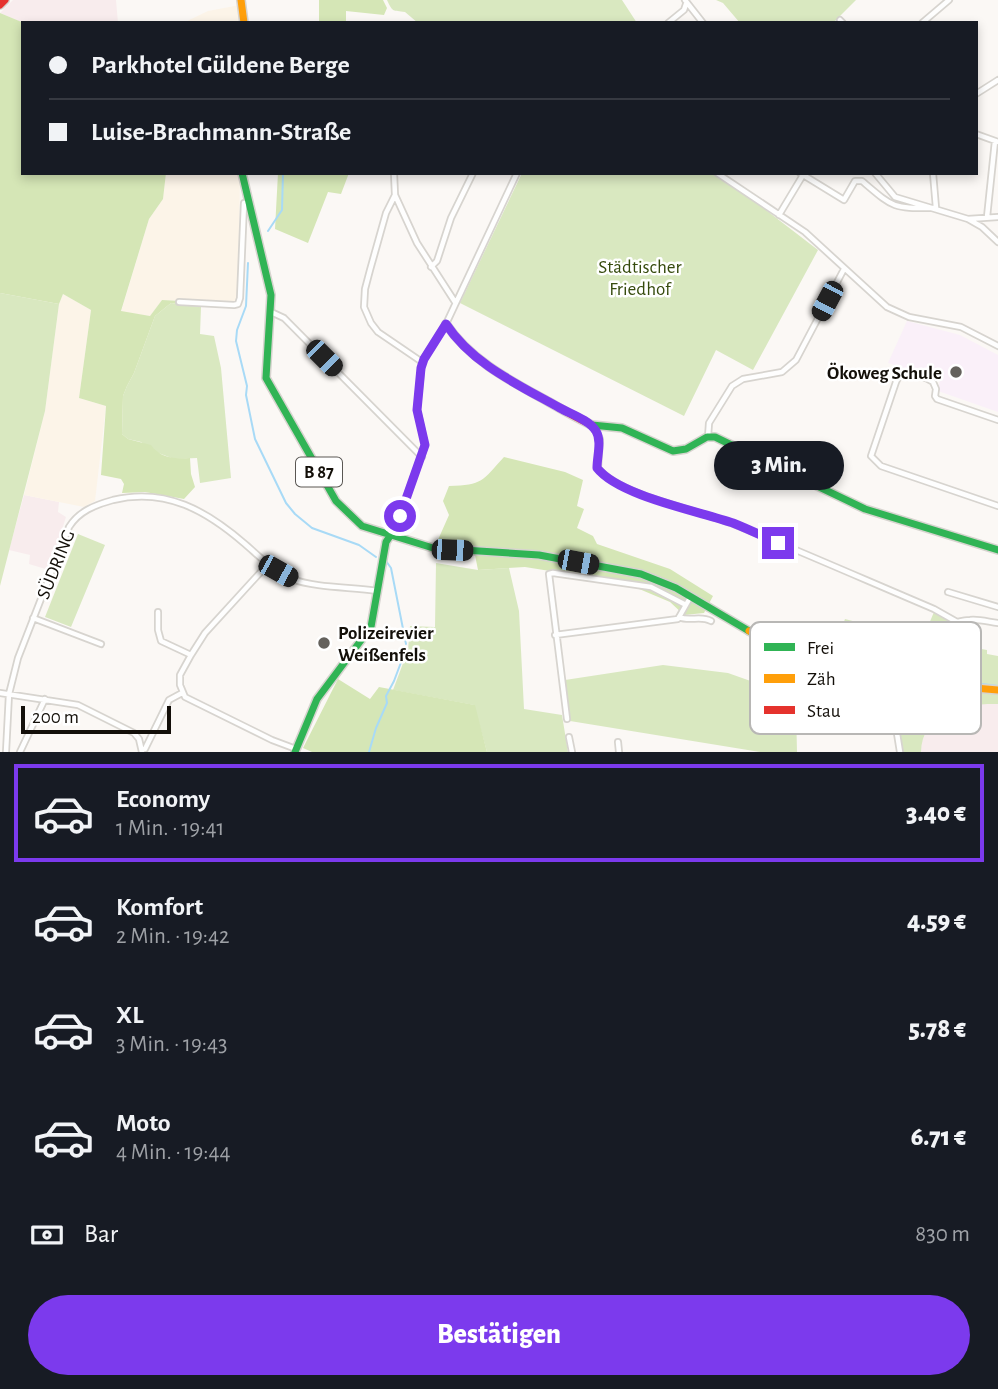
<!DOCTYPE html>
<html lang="de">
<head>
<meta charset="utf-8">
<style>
  :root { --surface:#171b24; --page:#242831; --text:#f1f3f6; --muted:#9ea1a6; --line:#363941; --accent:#7c3aed }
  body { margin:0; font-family:"Alegreya Sans",sans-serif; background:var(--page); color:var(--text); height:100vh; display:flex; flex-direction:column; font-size:26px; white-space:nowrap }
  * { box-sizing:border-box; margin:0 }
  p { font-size:23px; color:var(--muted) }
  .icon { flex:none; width:38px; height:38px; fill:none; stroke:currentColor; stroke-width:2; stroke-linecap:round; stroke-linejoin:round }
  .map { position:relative; height:752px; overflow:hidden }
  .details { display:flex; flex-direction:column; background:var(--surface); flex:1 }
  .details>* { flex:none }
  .banner { position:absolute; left:21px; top:21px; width:957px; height:154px; border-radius:0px; box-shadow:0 4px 10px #0003; display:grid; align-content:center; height:154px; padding:0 28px; background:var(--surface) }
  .scale { position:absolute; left:21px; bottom:18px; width:150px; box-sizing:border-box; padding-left:7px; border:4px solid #130f09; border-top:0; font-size:19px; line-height:24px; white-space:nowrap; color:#130f09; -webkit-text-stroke:5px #fff; paint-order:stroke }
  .end { position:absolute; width:32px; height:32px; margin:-16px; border:9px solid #7c3aed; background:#fff; box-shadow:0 0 0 4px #fff }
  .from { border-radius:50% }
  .bubble { position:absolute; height:49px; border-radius:24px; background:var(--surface); box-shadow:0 4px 10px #0003; font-size:23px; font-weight:800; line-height:49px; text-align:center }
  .car { position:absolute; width:21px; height:42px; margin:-21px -10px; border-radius:9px; box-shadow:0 0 5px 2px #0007; background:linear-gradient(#222 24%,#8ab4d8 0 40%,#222 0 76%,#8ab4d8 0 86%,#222 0) }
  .banner b { display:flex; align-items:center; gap:24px; height:66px; font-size:26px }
  .banner b+b { border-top:2px solid var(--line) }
  .banner i { width:18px; height:18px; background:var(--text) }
  ul { padding:12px 0 0; list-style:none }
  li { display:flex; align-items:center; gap:21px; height:98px; margin:0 14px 10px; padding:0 14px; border:4px solid transparent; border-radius:0px }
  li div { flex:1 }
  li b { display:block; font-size:26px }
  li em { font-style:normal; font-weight:800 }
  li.current { border-color:var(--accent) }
  li>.icon { width:63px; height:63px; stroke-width:1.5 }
  .pay { display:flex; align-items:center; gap:18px; height:77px; padding:0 28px; font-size:26px }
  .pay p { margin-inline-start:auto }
  .button { display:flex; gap:14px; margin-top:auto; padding:14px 28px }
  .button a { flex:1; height:80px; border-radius:42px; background:var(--accent); color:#fff; font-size:28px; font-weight:800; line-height:80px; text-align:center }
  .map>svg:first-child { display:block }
  .commercial { fill:#f8eced }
  .built { fill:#fcf4e8 }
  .education { fill:#faf0f9 }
  .green { fill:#d9e8c0 }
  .forest { fill:#d5e6b6 }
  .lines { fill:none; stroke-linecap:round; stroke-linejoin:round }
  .stream { stroke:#a8daf6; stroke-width:2 }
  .street-casing { stroke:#d7d4cf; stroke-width:8 }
  .fast-casing { stroke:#d7d4cf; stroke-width:10 }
  .slow-casing { stroke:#d7d4cf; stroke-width:10 }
  .jam-casing { stroke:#d7d4cf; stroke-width:10 }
  .street { stroke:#fefefe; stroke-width:4.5 }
  .fast { stroke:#30b455; stroke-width:7 }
  .slow { stroke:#ff9f0a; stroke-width:7 }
  .jam { stroke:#e5322d; stroke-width:7 }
  .route { stroke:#7c3aed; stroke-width:9 }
  .poi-dot { fill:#64615c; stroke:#fff; stroke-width:2.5 }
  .labels { text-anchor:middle; stroke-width:5; stroke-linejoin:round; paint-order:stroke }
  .shield { fill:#fff; stroke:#5a5753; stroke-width:2 }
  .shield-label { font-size:18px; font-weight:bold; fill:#130f09 }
  .park-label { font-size:19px; fill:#364b0d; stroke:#fff }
  .poi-label { font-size:19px; font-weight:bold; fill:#130f09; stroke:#fff; text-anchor:end }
  .street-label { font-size:19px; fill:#130f09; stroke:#fff }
  .key { fill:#fff; stroke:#b8b7b5; stroke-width:2 }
  .key-label { font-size:19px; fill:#130f09 }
</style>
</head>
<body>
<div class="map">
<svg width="998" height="752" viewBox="0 0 998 752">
  <rect width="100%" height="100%" fill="#fbf8f5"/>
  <path class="commercial" d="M13,0H116L118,23H23L0,13Z
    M24,495L59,502L58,512L66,517L49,570L29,564L30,555L9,550Z
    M977,703L998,704V752H921V743L930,724L946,712Z"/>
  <path class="built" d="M240,5L242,23H183L208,11Z
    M166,173H240L239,253L237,300L234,303L162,300L150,316L121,312L149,219L163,199Z
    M63,294L91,310L79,398L106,406L95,501L84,507L24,495L45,411L59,304Z"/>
  <path class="education" d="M907,321L960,335L998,355V412L938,391L940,380L888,363Z"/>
  <path class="green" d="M387,0H622L637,23H418L405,12C393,10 393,13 387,0Z
    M716,0H856L833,23H740L723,3Z
    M522,173H718L818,250L753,370L716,350L684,416L460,303Z
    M0,293L59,304L45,411L0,586Z
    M171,303L201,307L200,334L214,336L221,368L231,478L200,483L197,458L174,459L156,452L141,442L128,439L122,434L123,396L127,386L134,373L155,316Z
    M78,534L105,545L71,627L45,617Z
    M436,563L478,570L509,568L519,611L524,709L562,715L568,752H487L474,705L393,690L408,650L410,626L435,627Z
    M934,612L950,621L977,617L970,647L987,650V654L998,656V704C966,703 922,712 921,752H899L885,677L828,665L845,619L864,624L863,627L923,638Z
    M663,665L728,673L790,695L796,708L797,752H760L570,721L565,680Z"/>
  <path class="forest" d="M319,0H383L387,8L384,15L346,11V23H319Z
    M0,13L24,23L23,173H166L163,199L149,219L121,311L150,316L162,300L201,302V307L171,303L155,316L134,373L127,386L123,396L122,434L128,439L151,445C160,458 175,459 190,458L191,474L195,487L184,499L145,492L122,493L124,484L121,479L101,475L106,406L79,398L91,310L63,294L59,304L0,293Z
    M278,173H349L341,194L328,192L308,243L275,229Z
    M504,457L565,472L583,480L577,506L584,509L577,528L593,536L597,544L670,569L713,596L704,613L684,615L670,602L625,583L525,567L478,570L473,545L437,542L449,515L443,501L449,486C483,485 482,481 504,457Z
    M338,679L370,699L379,687L475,705L487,752H312L303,748Z"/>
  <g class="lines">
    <path class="stream" d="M268,231L282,210L283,173
      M248,263L246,306L237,330L236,341L247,386L246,395L255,439L286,503L295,514L312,528L359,545L376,557
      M386,561L391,568L406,644
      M835,658L892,669
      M928,667L941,679
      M945,679L998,686
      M926,705L937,701
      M916,719L918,713
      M369,752L376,728L387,703L386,696L394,681L406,649"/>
    <defs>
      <path id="street" d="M685,0L703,23
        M840,20L843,23
        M668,23L684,10L686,4
        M922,23L949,0
        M976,94L998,80
        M976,134L998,142
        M394,173L395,195L386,213L370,270L365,289L364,307L371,323L378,332L422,362
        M717,173L805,232L887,307L909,317L961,327L998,346
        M800,173L844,200L855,181H862C895,209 892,208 936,208
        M875,173L895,197L968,219L982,227L998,242
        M933,173L936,208
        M395,195L417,243L455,302
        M779,215L803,175
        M987,217L995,141
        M968,219L998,217
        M431,267L437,261L451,218L473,173
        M179,302L234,305L238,304L240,298L244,203H248
        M271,312L284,318L422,457
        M998,420L937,399L935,396L936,389L933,382C924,376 910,372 899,376L896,382L871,456L881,466L998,506
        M592,425L600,439L598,468C621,497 700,510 736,525C802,552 868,581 934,609L957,622
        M708,437L709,423L732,386L743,379L782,372L796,360L844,269
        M390,535L396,527L425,445L417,409L422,362L446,324L517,173
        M268,564L205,633L191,655L180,675V685L185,697L272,740L296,749
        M948,592L998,607
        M158,612V630L161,641L191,655
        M679,617C690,622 700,615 711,621
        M33,618L101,644
        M555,635L678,619L691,596
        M891,673L889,684L900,752
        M918,678C925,652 938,621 970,620C979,619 989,622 998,623
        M0,693L78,705L134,733L139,739L142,752
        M796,711L895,727
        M567,719L549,574L553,573L651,587L686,605
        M569,737L572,752
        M618,742L619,752
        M145,749L169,700L182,693
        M6,752L9,694L18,658L69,527C79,511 95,505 113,500C166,487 207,511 245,544C259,556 274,572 292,579C316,588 352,587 377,591
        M20,752L45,699"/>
      <path id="fast" d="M242,173L271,295L266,378L336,501L362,526L433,548L539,555L641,574L676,588L749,631
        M592,425L622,428L673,451L686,449L707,437H715L865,509L998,550
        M295,752L317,699L371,627L386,542L390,536"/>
      <path id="slow" d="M241,0L244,23
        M749,631C788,652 829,660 871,669C913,678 955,687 998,690"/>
      <path id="jam" d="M0,5L5,0
        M446,324C471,361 511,381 549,402C563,410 578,419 592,425"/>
    </defs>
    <use href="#street" class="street-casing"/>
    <use href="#fast" class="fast-casing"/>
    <use href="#slow" class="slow-casing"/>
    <use href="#jam" class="jam-casing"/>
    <use href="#street" class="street"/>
    <use href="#fast" class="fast"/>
    <use href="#slow" class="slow"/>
    <use href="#jam" class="jam"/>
  </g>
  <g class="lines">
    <path class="route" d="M400,516L425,445L417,410L421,368L424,359L446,324C472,364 519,385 560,408C571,414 589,420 596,431C602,441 597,456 597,468C619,496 698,511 733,523C748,529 763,536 778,543"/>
  </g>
  <g class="poi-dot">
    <circle cx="956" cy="372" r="7"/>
    <circle cx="324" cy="643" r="7"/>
  </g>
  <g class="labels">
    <rect class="shield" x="296" y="457.5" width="46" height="29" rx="5"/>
    <g class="shield-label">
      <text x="319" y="478">B 87</text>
    </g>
    <g class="park-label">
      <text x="640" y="273">Städtischer<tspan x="640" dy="22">Friedhof</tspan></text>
    </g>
    <g class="poi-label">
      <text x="942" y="379">Ökoweg Schule</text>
      <text x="338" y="639" text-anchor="start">Polizeirevier<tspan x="338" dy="22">Weißenfels</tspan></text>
    </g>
    <g class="street-label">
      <text transform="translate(55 564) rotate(-68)" y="7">SÜDRING</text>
    </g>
  </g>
  <rect x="750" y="622" width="231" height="112" rx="10" class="key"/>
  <rect x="764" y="643" width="31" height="8" fill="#30b455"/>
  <rect x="764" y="674" width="31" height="9" fill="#ff9f0a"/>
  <rect x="764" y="706" width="31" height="8" fill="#e5322d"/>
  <g class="key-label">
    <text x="807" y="654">Frei</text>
    <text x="807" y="685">Zäh</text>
    <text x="807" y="717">Stau</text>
  </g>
</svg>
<div class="scale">200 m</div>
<i class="end from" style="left:400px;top:516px"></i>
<i class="end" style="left:778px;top:543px"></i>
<div class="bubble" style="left:714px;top:441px;width:130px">3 Min.</div>
<i class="car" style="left:827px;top:301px;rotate:208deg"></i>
<i class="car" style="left:324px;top:358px;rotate:135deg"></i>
<i class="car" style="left:452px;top:550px;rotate:92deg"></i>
<i class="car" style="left:578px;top:562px;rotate:101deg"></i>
<i class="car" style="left:278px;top:571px;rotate:119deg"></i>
<div class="banner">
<b><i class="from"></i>Parkhotel Güldene Berge</b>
<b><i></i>Luise-Brachmann-Straße</b>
</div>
</div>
<section class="details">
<ul>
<li class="current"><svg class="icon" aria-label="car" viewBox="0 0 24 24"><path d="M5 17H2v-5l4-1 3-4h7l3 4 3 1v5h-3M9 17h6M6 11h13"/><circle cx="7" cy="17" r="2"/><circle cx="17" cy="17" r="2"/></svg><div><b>Economy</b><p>1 Min. · 19:41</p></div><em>3.40 €</em></li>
<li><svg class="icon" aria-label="car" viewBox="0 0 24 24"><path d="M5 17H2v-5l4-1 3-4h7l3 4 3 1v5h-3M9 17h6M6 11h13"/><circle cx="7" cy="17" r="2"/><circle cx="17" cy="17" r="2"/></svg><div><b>Komfort</b><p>2 Min. · 19:42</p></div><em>4.59 €</em></li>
<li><svg class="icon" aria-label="car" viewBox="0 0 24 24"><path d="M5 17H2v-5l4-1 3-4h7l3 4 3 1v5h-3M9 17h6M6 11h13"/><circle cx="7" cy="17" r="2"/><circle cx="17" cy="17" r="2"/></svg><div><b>XL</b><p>3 Min. · 19:43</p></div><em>5.78 €</em></li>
<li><svg class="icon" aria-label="car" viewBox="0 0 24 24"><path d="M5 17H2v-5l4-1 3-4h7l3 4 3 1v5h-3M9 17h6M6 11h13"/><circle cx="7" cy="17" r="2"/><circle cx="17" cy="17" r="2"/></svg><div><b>Moto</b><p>4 Min. · 19:44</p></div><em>6.71 €</em></li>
</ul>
<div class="pay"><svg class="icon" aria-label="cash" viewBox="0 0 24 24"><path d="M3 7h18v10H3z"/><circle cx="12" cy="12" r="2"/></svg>Bar<p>830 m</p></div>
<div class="button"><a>Bestätigen</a></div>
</section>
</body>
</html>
